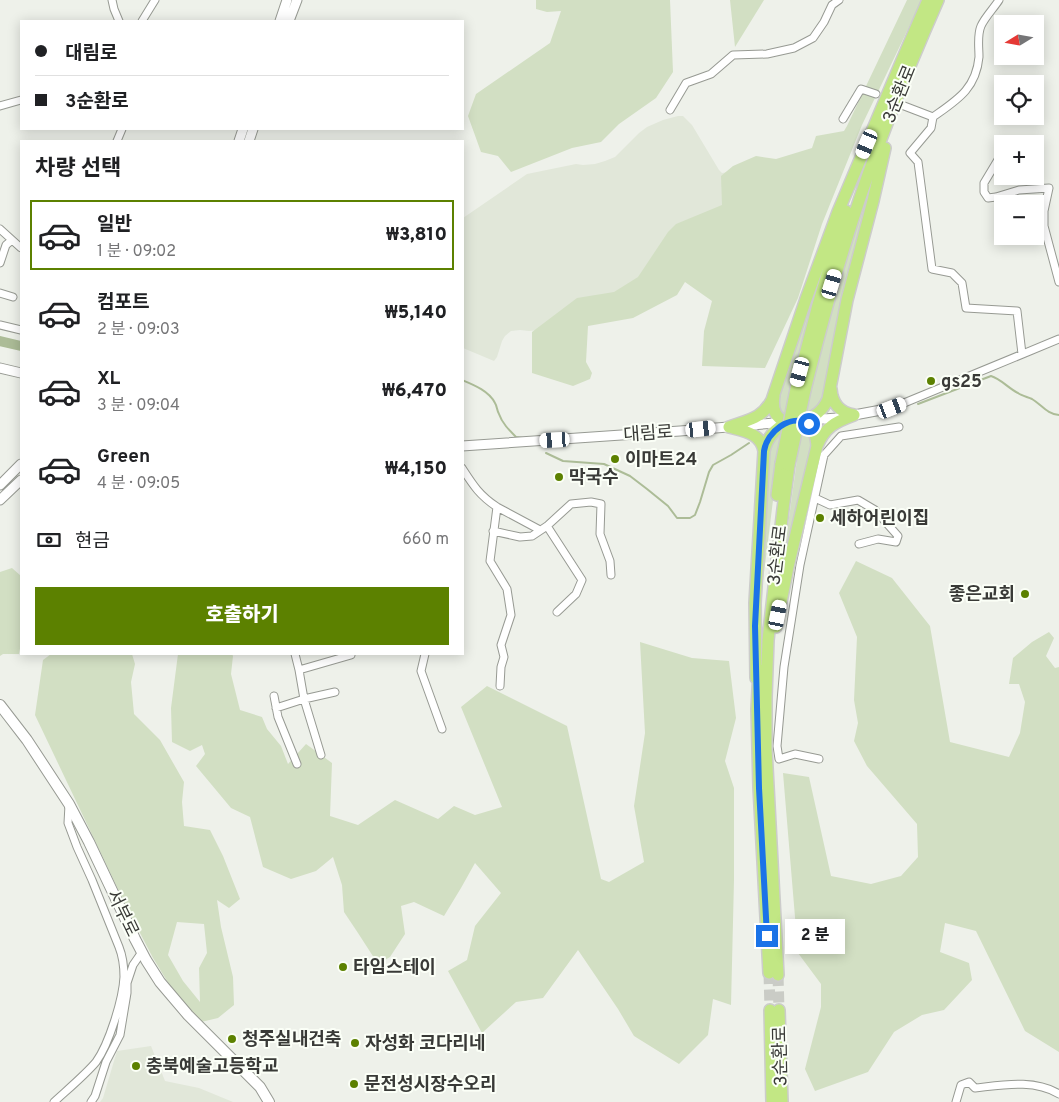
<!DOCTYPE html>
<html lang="ko">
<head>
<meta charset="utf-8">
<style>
  :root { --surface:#fff; --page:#f2f2f2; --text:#202124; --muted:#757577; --line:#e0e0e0; --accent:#5c8100 }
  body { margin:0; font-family:Overpass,"Noto Sans KR",sans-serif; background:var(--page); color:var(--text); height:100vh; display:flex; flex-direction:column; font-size:19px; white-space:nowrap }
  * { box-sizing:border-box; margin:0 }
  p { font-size:16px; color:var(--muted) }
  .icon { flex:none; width:28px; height:28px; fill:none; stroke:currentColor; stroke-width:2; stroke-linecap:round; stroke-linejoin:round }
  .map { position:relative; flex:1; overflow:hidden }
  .sheet { position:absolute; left:20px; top:140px; width:444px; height:515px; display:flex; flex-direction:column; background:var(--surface); border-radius:0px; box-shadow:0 2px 12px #0003 }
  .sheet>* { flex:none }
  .hud { position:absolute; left:20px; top:20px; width:444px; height:110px; border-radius:0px; box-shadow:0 2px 12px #0003; display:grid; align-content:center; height:110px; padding:0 15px; background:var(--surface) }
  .needle { width:32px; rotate:259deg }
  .controls { position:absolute; left:994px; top:15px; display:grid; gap:10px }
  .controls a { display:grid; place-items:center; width:50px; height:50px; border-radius:0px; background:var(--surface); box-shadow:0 2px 12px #0003; font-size:25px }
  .end { position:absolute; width:22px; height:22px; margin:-11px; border:6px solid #1a73e8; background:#fff; box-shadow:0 0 0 2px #fff }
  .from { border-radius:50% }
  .bubble { position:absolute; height:35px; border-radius:0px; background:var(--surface); box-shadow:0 2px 12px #0003; font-size:16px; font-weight:800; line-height:35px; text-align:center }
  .car { position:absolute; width:15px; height:30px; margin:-15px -8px; border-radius:6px; box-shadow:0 0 4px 1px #0007; background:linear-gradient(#fff 24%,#345 0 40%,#fff 0 76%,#345 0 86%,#fff 0) }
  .hud b { display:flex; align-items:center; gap:18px; height:48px; font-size:19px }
  .hud b+b { border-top:1px solid var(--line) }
  .hud i { width:12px; height:12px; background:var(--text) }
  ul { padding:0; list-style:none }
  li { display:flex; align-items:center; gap:15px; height:70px; margin:0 10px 8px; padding:0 5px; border:2px solid transparent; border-radius:0px }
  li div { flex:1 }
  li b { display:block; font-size:19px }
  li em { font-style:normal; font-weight:800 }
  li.selected { border-color:var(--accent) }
  li>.icon { width:45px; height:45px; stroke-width:1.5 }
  h2 { padding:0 15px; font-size:22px; line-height:60px }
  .pay { display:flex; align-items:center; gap:12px; height:55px; padding:0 15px; font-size:19px }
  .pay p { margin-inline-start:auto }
  .action { display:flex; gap:10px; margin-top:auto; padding:10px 15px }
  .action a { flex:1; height:58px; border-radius:0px; background:var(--accent); color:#fff; font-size:20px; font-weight:800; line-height:58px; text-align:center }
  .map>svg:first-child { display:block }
  .built { fill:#e1e7d9 }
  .green { fill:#d2dfc3; fill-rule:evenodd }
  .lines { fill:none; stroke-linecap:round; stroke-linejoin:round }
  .stream { stroke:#acbc97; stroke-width:2 }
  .river { stroke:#acbc97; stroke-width:10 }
  .trunk-tunnel { stroke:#caccc6; stroke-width:11; stroke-dasharray:11 5.5; stroke-linecap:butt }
  .minor-casing { stroke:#979a93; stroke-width:9 }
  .tertiary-casing { stroke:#979a93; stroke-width:11 }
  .secondary-casing { stroke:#979a93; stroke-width:12 }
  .trunk-casing { stroke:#cccccb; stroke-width:14 }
  .minor { stroke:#fff; stroke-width:7 }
  .tertiary { stroke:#fff; stroke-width:9 }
  .secondary { stroke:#fff; stroke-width:10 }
  .trunk { stroke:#c2e784; stroke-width:11 }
  .trunk-bridge-casing { stroke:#cccccb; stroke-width:14; stroke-linecap:butt }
  .trunk-bridge { stroke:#c2e784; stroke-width:11 }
  .route { stroke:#1a73e8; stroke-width:6 }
  .poi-dot { fill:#5c8100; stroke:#fbfff7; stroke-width:2 }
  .labels { text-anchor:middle; stroke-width:4; stroke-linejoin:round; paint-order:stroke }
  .street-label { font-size:18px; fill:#393a37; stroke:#fbfff7 }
  .poi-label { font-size:18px; font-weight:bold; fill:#393a37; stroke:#fbfff7; text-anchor:start }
</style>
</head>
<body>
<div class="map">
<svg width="1059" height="1102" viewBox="0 0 1059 1102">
  <rect width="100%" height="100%" fill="#eef1ea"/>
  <path class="built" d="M678,116H683L692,125L719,170L722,173L728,172L766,214L640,301L539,330L529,331L520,330L511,331L505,336L502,341L497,357L494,361L463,348V218L527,174L576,164L583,165L595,164L605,161L615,157L639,133L647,127L663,120Z
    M151,1046L165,1081L199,1088L233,1102H100L103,1098L117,1051Z"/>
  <path class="green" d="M536,0H670L673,72L656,98L619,124L601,142L572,148L511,172L498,156L481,152L468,116L476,94L550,43L561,11L547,12L536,9Z
    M730,0H764L735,47Z
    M907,0H922L862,125L822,224L798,298L765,368L702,366L704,331L712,301L685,282L677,295L633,318L588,326L586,362L592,373L590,379L573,386L532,373V332L577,298L614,292L638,277L668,232L676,224L722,205L721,176L733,166L756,156L776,159L812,148L816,136L844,131L847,126Z
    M874,175L823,402L809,413L783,416L777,410L781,382L851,184L810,318L790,389L809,391L840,271Z
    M800,431L810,434L813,439L776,612L799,445L780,444L759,613L769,445L780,433Z
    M856,561L892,578L930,626L950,742L1009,757L1020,733L1025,702L1019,684H1009L1013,658L1032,642L1049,632L1054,638L1046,656L1055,668L1059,667V1052L1025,1031L976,931L945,923L940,952L969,963L972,980L944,1010L922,1015L894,1032L868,1072L815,1091L805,1069L821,1007V984L798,953L783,773L809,777L831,876L871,884L901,876L918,857L917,824L867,766L854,741L858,723L854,700L857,637L839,593Z
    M12,568L21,576V643L19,654H3L0,656V572Z
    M640,642L692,658L729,661L736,718L725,761L734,788V880L731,1005L713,999L708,1035L679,1064L634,1036L618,1009L578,950L543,998L516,1002L482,1033L448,971L467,960L475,926L501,893L475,863L461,888L444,916L414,902L401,906L405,934L390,957L378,964L358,933L344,912L342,885L333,857L316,871L291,879L263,867L250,817L231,808L196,766L205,754L202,745L190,751L172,742L171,708L178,654H232L233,656L231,674L240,710L262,717L267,729L281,746L288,764L306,744L332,763L330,816L358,825L395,800L438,819L454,806L475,815L502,807L461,707L487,686L567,726L601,879L609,882L644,862L634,806L645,733Z
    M51,654H132L135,664L131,682L134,714L160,740L184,782L182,802L184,826L210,830L223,856L240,899L229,908L217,900L221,927L233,977L234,1005L218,1018L201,1022L175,994L153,958L126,906L35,715L43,660ZM177,922L204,924L207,953L199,968L200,1002L183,981L168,955Z"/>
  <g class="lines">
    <path class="stream" d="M462,380C474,385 489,391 495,403C497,406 497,411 499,414C502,423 509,430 516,437L523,438
      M918,404L991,376C1001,379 1008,388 1018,393C1022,396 1028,397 1032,399C1042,405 1047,414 1059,415
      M546,453L563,461L604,464L630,476L647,489L668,506L677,518H690L695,515L700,502L709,472L713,465L731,455L749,443"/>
    <path class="river" d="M0,341L21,346"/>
    <path class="trunk-tunnel" d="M769,973L770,1010
      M778,975L779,1010"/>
    <defs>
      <path id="minor" d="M112,0L114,9L119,21
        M999,0C994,8 985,17 981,26C977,35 979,47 979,57C976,89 957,100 933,117L931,128L910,153L918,162L932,269L952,273L962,283L966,308L1017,311L1022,354
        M142,21L155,0
        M899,104L933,117
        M0,106L21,100
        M670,110L686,83L711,74L733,55L767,54L794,48L813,38L824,22L832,5L839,0
        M843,119L861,89L876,94
        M117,141L122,129
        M1002,153L984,183V192L988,198L996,197L1019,190L1049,188L1044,211V226L1059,282
        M0,229L21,248
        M0,263L6,245L12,240
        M0,293L13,297
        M0,325L21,330
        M892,408L1059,339
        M462,468C473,485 479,495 497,507L490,561L507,589L511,615L501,645L504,657L501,667L500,686
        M815,498L830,505L858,500L875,510L898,536L896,542L878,539L859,544
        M497,507L540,530
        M547,526L582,580L576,594L557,612
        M493,531L520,537L532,536L547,526L571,504L591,502L601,504L600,534L610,561L611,575
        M295,654L299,670
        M425,654L421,671L442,729
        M274,696L278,717L297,764
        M276,708L304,699L335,692
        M321,755L304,699L299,670L351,655L350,654
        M819,759L795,754L779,759L777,746L784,667L800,565L824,455L841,436L899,427
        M54,1102C67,1090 85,1075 96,1062C109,1044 123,999 124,977C124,967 123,957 119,947L92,880L77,847L68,823L69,805
        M91,1102L95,1096L106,1062L120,1035L127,993V983L133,965L142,952
        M956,1102L961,1085L969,1082L975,1088C1003,1085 1034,1079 1059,1094"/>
      <path id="tertiary" d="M280,21L287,0
        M289,21L297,0
        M239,141L243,129
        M249,141L253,129
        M0,368L21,373
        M808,420L838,418L892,408
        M462,446L680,431L787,422
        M0,485L21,464
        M0,500L21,480"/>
      <path id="secondary" d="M0,705L27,740L69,804L89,842L135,939L146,960L160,982L188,1015L260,1087L269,1102"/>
      <path id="trunk" d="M900,65L928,0
        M796,389L818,305L846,211
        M831,389C832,403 840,413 854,415
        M805,390C819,334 834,278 852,222C876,147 906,73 938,0
        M774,396C772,409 775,419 788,422
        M802,421C815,417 823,411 828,399L847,300L873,201L885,148
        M802,421C813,425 816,434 817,446
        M729,427C748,420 762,419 772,400L806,299L838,212L903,58
        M729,427C744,431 761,433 764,451
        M777,495L781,464
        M776,627L788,567L817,446C825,427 835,422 854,415
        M759,670L757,709L759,787L769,973
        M756,678L755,603L764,451C767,437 776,428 788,422
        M778,975L766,749V697L768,640L783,509L789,465
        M770,1010L772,1102
        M779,1010L782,1102"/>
    </defs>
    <use href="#minor" class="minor-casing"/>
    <use href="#tertiary" class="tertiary-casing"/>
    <use href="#secondary" class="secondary-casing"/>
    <use href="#trunk" class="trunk-casing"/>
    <use href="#minor" class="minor"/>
    <use href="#tertiary" class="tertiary"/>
    <use href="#secondary" class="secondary"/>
    <use href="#trunk" class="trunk"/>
    <defs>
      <path id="trunk-bridge" d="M781,464L796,389
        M789,465L805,390"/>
    </defs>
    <use href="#trunk-bridge" class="trunk-bridge-casing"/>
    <use href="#trunk-bridge" class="trunk-bridge"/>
  </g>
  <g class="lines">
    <path class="route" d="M767,936L759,788L755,626L764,451C767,432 790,413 809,424"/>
  </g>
  <g class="poi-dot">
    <circle cx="931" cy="381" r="5"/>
    <circle cx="615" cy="459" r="5"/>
    <circle cx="559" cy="477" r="5"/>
    <circle cx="820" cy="518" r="5"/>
    <circle cx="1025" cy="594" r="5"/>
    <circle cx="343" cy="967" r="5"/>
    <circle cx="232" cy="1039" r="5"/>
    <circle cx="355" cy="1043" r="5"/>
    <circle cx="136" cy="1066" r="5"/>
    <circle cx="354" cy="1084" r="5"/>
  </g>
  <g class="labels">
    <g class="street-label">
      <text transform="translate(899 94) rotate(-68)" y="6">3순환로</text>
      <text transform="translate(648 433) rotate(-4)" y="6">대림로</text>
      <text transform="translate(777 555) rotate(-83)" y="6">3순환로</text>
      <text transform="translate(123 913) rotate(64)" y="6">서부로</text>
      <text transform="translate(780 1056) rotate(-91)" y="6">3순환로</text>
    </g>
    <g class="poi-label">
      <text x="941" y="387">gs25</text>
      <text x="625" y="465">이마트24</text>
      <text x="569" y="483">막국수</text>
      <text x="830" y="524">세하어린이집</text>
      <text x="1015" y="600" text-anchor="end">좋은교회</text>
      <text x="353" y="973">타임스테이</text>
      <text x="242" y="1045">청주실내건축</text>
      <text x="365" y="1049">자성화 코다리네</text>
      <text x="146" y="1072">충북예술고등학교</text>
      <text x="364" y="1090">문전성시장수오리</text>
    </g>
  </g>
</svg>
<div class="controls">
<a><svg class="needle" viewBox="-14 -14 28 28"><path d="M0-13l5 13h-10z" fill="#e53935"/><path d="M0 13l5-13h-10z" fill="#757577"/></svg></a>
<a><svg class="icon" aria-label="locate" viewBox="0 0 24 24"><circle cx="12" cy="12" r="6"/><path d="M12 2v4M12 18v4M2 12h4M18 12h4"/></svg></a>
<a>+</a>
<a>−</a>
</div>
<i class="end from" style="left:809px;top:424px"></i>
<i class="end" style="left:767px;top:936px"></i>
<div class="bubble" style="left:785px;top:919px;width:60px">2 분</div>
<i class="car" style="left:867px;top:144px;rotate:203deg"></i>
<i class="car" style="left:832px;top:284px;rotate:17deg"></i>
<i class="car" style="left:800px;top:372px;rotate:195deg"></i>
<i class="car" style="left:892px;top:408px;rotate:69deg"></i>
<i class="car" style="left:701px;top:429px;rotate:84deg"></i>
<i class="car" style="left:555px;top:440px;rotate:267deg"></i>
<i class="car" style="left:778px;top:615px;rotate:11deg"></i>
<div class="hud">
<b><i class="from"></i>대림로</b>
<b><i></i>3순환로</b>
</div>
<section class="sheet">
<h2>차량 선택</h2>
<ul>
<li class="selected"><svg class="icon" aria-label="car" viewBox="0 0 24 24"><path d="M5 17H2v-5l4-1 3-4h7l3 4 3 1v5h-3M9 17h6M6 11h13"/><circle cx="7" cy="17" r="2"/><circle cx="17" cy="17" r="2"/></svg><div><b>일반</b><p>1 분 · 09:02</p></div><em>₩3,810</em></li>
<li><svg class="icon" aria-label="car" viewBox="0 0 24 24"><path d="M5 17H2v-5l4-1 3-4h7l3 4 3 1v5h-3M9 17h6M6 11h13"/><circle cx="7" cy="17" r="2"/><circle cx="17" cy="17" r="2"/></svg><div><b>컴포트</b><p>2 분 · 09:03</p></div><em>₩5,140</em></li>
<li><svg class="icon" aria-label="car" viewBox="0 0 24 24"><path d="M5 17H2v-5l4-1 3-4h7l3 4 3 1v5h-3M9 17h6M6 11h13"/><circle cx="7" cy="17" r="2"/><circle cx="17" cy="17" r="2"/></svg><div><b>XL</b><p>3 분 · 09:04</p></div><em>₩6,470</em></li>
<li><svg class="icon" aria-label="car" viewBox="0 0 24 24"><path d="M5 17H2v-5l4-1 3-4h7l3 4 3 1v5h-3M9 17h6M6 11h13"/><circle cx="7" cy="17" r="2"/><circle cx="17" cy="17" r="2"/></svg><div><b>Green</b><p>4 분 · 09:05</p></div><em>₩4,150</em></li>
</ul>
<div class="pay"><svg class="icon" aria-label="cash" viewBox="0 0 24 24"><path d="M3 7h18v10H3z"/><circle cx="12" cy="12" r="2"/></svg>현금<p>660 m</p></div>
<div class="action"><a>호출하기</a></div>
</section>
</div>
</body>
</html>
